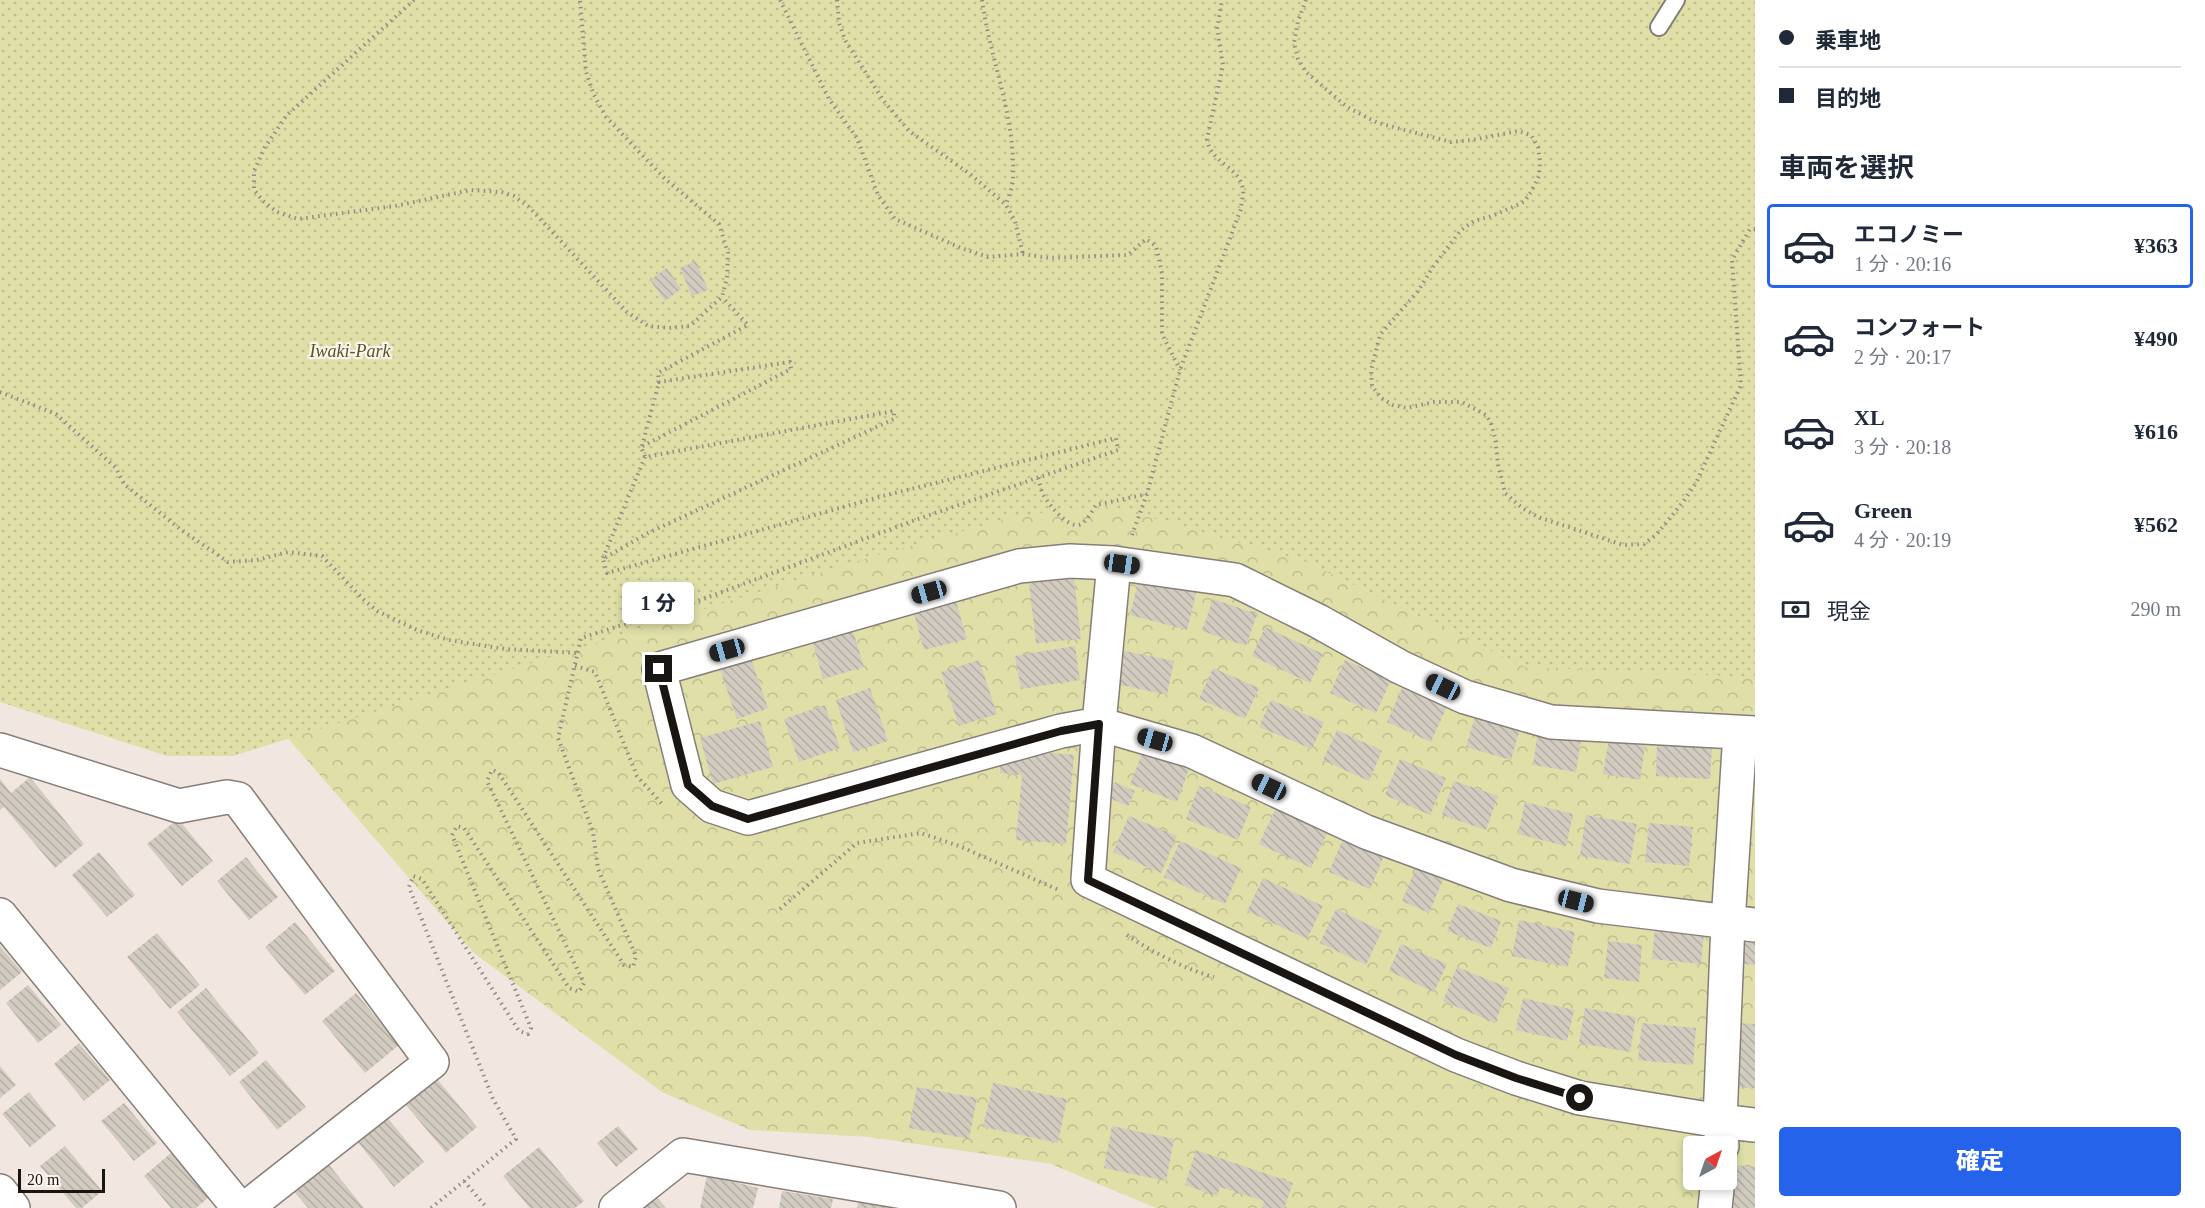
<!DOCTYPE html>
<html lang="ja">
<head>
<meta charset="utf-8">
<style>
  :root { --surface:#fff; --page:#f2f2f3; --text:#1f2937; --muted:#747a83; --line:#e0e1e3; --accent:#2563eb }
  body { margin:0; font-family:"Times New Roman","Noto Sans JP",serif; background:var(--page); color:var(--text); height:100vh; display:flex; flex-direction:column; font-size:22px; white-space:nowrap }
  * { box-sizing:border-box; margin:0 }
  p { font-size:20px; color:var(--muted) }
  .icon { flex:none; width:33px; height:33px; fill:none; stroke:currentColor; stroke-width:2; stroke-linecap:round; stroke-linejoin:round }
  .map { position:relative; flex:1; overflow:hidden }
  .details { display:flex; flex-direction:column; background:var(--surface); width:450px }
  .details>* { flex:none }
  .hud { display:grid; align-content:center; height:132px; padding:0 24px; background:var(--surface) }
  .needle { width:39px; rotate:40deg }
  .controls { position:absolute; left:1683px; top:1136px; display:grid; gap:12px }
  .controls a { display:grid; place-items:center; width:54px; height:54px; border-radius:6px; background:var(--surface); box-shadow:0 3px 9px #0003; font-size:30px }
  .scale { position:absolute; left:18px; bottom:15px; width:87px; box-sizing:border-box; padding-left:6px; border:3px solid #191513; border-top:0; font-size:16px; line-height:21px; white-space:nowrap; color:#191513; -webkit-text-stroke:4px #fef4ef; paint-order:stroke }
  .end { position:absolute; width:27px; height:27px; margin:-14px; border:8px solid #191513; background:#fff; box-shadow:0 0 0 3px #fff }
  .from { border-radius:50% }
  .bubble { position:absolute; height:42px; border-radius:6px; background:var(--surface); box-shadow:0 3px 9px #0003; font-size:20px; font-weight:800; line-height:42px; text-align:center }
  .car { position:absolute; width:18px; height:36px; margin:-18px -9px; border-radius:8px; box-shadow:0 0 4px 2px #0007; background:linear-gradient(#222 24%,#8ab4d8 0 40%,#222 0 76%,#8ab4d8 0 86%,#222 0) }
  .hud b { display:flex; align-items:center; gap:21px; height:57px; font-size:22px }
  .hud b+b { border-top:2px solid var(--line) }
  .hud i { width:15px; height:15px; background:var(--text) }
  ul { padding:0; list-style:none }
  li { display:flex; align-items:center; gap:18px; height:84px; margin:0 12px 9px; padding:0 12px; border:3px solid transparent; border-radius:6px }
  li div { flex:1 }
  li b { display:block; font-size:22px }
  li em { font-style:normal; font-weight:800 }
  li.on { border-color:var(--accent) }
  li>.icon { width:54px; height:54px; stroke-width:1.5 }
  h2 { padding:0 24px; font-size:27px; line-height:72px }
  .pay { display:flex; align-items:center; gap:15px; height:66px; padding:0 24px; font-size:22px }
  .pay p { margin-inline-start:auto }
  .action { display:flex; gap:12px; margin-top:auto; padding:12px 24px }
  .action a { flex:1; height:69px; border-radius:6px; background:var(--accent); color:#fff; font-size:24px; font-weight:800; line-height:69px; text-align:center }
  main { display:flex; flex:1; min-height:0 }
  .map>svg:first-child { display:block }
  .forest { fill:url(#forest-crowns); fill-rule:evenodd }
  .park { fill:url(#park-dots) }
  .building { fill:url(#building-back-hatch) }
  .lines { fill:none; stroke-linecap:round; stroke-linejoin:round }
  .service-casing { stroke:#887e78; stroke-width:20 }
  .minor-casing { stroke:#887e78; stroke-width:36 }
  .path { stroke:#928b86; stroke-width:4; stroke-dasharray:1.5 4.5; stroke-linecap:butt }
  .service { stroke:#fff; stroke-width:16 }
  .minor { stroke:#fff; stroke-width:33 }
  .route { stroke:#191513; stroke-width:8 }
  .labels { text-anchor:middle; stroke-width:4.5; stroke-linejoin:round; paint-order:stroke }
  .park-label { font-size:18px; font-style:italic; fill:#57571f; stroke:#fef4ef }
</style>
</head>
<body>
<main>
<div class="map">
<svg width="1755" height="1208" viewBox="0 0 1755 1208">
  <defs>
    <pattern id="forest-crowns" width="20" height="18" patternUnits="userSpaceOnUse" patternTransform="scale(1.5)"><rect width="20" height="18" fill="#dfdfa7"/><path d="M2 6a3 3 0 1 1 6 0M12 15a3 3 0 1 1 6 0" fill="none" stroke="#bfbe8f"/></pattern>
    <pattern id="park-dots" width="8" height="8" patternUnits="userSpaceOnUse" patternTransform="scale(1.5)"><rect width="8" height="8" fill="#dfdfa7"/><path d="M2 2h.1M6 6h.1" fill="none" stroke="#bfbe8f" stroke-width="1.8" stroke-linecap="round"/></pattern>
    <pattern id="building-back-hatch" width="6" height="6" patternUnits="userSpaceOnUse" patternTransform="scale(1.5)"><rect width="6" height="6" fill="#d1cbc0"/><path d="M-1 5l2 2M0 0l6 6M5-1l2 2" fill="none" stroke="#b3ada4"/></pattern>
  </defs>
  <rect width="100%" height="100%" fill="#f2e7e0"/>
  <path class="forest" d="M0,0H1755V1208H1156L1051,1164L869,1137L750,1130L662,1092L475,954L247,691ZM1694,1146H1726V1179H1694Z"/>
  <path class="park" d="M0,0H1755V677L1525,667L1304,561L1106,505L1017,516L871,557L233,756H167L0,702Z"/>
  <path class="building" d="M696,261L708,290L692,296L680,268Z
    M667,268L681,289L665,301L650,280Z
    M1140,575L1197,590L1187,630L1130,615Z
    M1074,579L1081,639L1036,643L1029,583Z
    M953,591L967,639L924,650L911,603Z
    M1213,599L1257,614L1246,646L1202,631Z
    M850,621L864,667L823,679L810,633Z
    M1265,627L1323,654L1310,683L1252,656Z
    M1075,646L1080,680L1021,689L1015,656Z
    M1124,651L1174,661L1167,695L1116,684Z
    M749,653L768,708L737,719L718,664Z
    M979,660L997,714L959,726L941,672Z
    M1345,660L1391,680L1376,713L1330,693Z
    M1213,668L1259,688L1245,719L1199,699Z
    M1404,684L1448,704L1431,742L1387,722Z
    M870,688L888,741L853,752L836,700Z
    M1271,700L1324,722L1312,749L1259,727Z
    M825,705L840,748L799,762L784,719Z
    M1475,717L1520,729L1511,760L1466,747Z
    M760,721L773,767L713,784L700,738Z
    M1337,730L1382,751L1369,781L1323,760Z
    M1538,731L1581,739L1576,772L1533,765Z
    M1609,739L1645,746L1640,780L1603,774Z
    M1657,745L1712,748L1710,779L1656,776Z
    M1144,749L1190,766L1177,802L1130,784Z
    M1031,751L1074,755L1066,844L1016,840L1022,775L1000,773V763Z
    M1400,759L1446,778L1430,815L1385,795Z
    M30,777L84,844L55,868L4,807L0,810V779L11,793Z
    M1454,781L1498,796L1486,830L1442,815Z
    M1114,782L1135,791L1128,806L1107,797Z
    M1199,786L1251,807L1238,840L1186,819Z
    M1525,802L1573,814L1566,846L1518,834Z
    M1276,808L1328,831L1311,868L1259,844Z
    M1586,815L1637,824L1630,864L1580,856Z
    M1129,816L1177,836L1161,873L1113,852Z
    M178,819L213,861L182,886L147,844Z
    M1649,823L1693,827L1689,866L1645,862Z
    M1343,839L1384,856L1370,889L1329,872Z
    M1180,841L1241,868L1225,904L1164,877Z
    M99,852L135,895L107,917L72,875Z
    M246,857L278,897L249,920L217,881Z
    M1416,868L1443,880L1429,913L1402,901Z
    M1263,878L1323,906L1307,939L1247,911Z
    M1458,904L1501,921L1491,948L1447,931Z
    M1336,909L1382,931L1366,965L1320,943Z
    M1519,920L1575,932L1568,967L1512,956Z
    M295,922L335,971L305,995L265,947Z
    M1655,928L1704,933L1701,964L1652,959Z
    M157,933L200,985L170,1009L127,957Z
    M1746,935L1755,936V965L1743,964Z
    M1608,941L1642,945L1639,982L1604,978Z
    M1401,944L1447,964L1434,992L1389,971Z
    M0,946L22,972L0,990Z
    M1457,967L1509,988L1495,1023L1443,1001Z
    M28,985L61,1025L38,1043L6,1003Z
    M206,988L259,1053L230,1076L177,1012Z
    M356,993L399,1045L365,1073L322,1021Z
    M1523,998L1574,1010L1567,1041L1516,1030Z
    M1585,1008L1636,1017L1630,1052L1579,1043Z
    M1642,1023L1696,1028L1693,1065L1638,1060Z
    M1736,1023L1755,1024V1088L1732,1087Z
    M79,1043L110,1080L84,1101L54,1064Z
    M266,1060L306,1107L277,1130L239,1082Z
    M0,1066L16,1085L0,1098Z
    M437,1079L477,1127L446,1153L406,1105Z
    M993,1083L1067,1099L1058,1143L983,1127Z
    M917,1087L977,1098L969,1139L909,1128Z
    M29,1092L56,1126L30,1147L2,1114Z
    M124,1103L157,1143L134,1161L101,1121Z
    M386,1116L424,1162L394,1187L356,1140Z
    M618,1126L638,1149L616,1167L597,1143Z
    M1112,1126L1174,1139L1166,1181L1104,1168Z
    M65,1146L102,1191L82,1208H76L40,1166Z
    M539,1147L584,1201L575,1208H530L503,1176Z
    M1196,1150L1293,1183L1284,1208H1262L1264,1201L1220,1187L1217,1196L1185,1185Z
    M172,1152L209,1197L196,1208H171L144,1176Z
    M326,1161L364,1208H308L292,1189Z
    M1731,1165L1755,1167V1208H1726Z
    M707,1175L758,1188L753,1208H700Z
    M782,1191L833,1199L831,1208H779Z
    M656,1196L666,1208H641Z
    M859,1199L899,1207V1208H857Z"/>
  <g class="lines">
    <defs>
      <path id="service" d="M1659,27L1676,0"/>
      <path id="minor" d="M1114,563L1099,724L1088,880L1456,1055L1516,1078L1580,1098L1720,1121L1755,1125
        M1755,733L1551,722L1465,697L1400,667L1318,621L1235,580L1114,563L1070,561L1019,566L659,669L688,785L712,806L748,818L1061,731L1099,724L1192,751L1366,832L1511,885L1598,906L1755,925
        M0,750L179,806L227,797L238,799L432,1062L246,1208
        M0,915L239,1208
        M1722,1146L1720,1121L1728,923L1740,733
        M0,1191L13,1208
        M616,1208L683,1155L999,1208
        M1715,1208L1718,1179"/>
    </defs>
    <use href="#service" class="service-casing"/>
    <use href="#minor" class="minor-casing"/>
    <path class="path" d="M414,0L287,115L265,147L254,171V190L263,201L277,212L298,219L395,206L471,190L501,192L514,196L529,207L627,312L648,326L669,328L690,326L722,297L727,278L728,253L719,224L665,179L606,117L594,95L586,72L580,0
      M780,0L829,99L857,138L878,195L895,219L961,248L988,257L1023,254L1049,258L1128,255L1146,239L1156,246L1162,273V334L1180,370
      M837,0L839,23L845,40L883,100L909,131L970,174L1006,205L1015,221L1023,254
      M982,0C990,59 1016,118 1013,178C1013,187 1008,197 1006,205
      M1306,0L1298,21L1294,43L1298,59L1306,72L1347,107L1378,123L1451,142L1472,140L1518,131L1531,135L1538,147L1540,161L1539,176L1531,192L1524,202L1492,216L1474,221L1461,230L1433,267L1418,291L1380,335L1371,370L1372,386L1381,398L1393,405L1407,408L1434,402H1462L1486,415L1491,423L1495,437L1498,464L1505,493L1522,508L1538,517L1623,545L1644,544L1656,535L1683,502L1696,483L1741,385L1732,260L1750,229H1755
      M0,392L56,414L116,468L124,484L180,529L228,562L257,560L288,552L322,556L363,599L377,611L417,630L449,640L505,649L578,653
      M642,446L659,382
      M1038,478C1040,484 1041,491 1044,496C1050,506 1069,530 1081,524C1088,520 1092,511 1096,505L1147,494
      M1132,535L1147,494L1180,370L1241,209C1241,203 1244,195 1243,189C1239,166 1211,164 1207,139L1223,65L1217,29L1222,0
      M603,558L645,457
      M575,666L595,672L637,776L662,804
      M780,909L857,843L921,833L959,846L1061,891
      M1127,935C1150,951 1187,970 1214,977
      M464,1181L487,1208
      M431,1208L516,1139L493,1099L409,887L413,876L422,879L519,1031L528,1034L531,1028L452,835L457,826L464,828L569,988L579,992L584,983L487,781L492,770L498,772L624,965L633,967L636,956L598,869L593,832L558,738L581,638L695,602L918,519L1118,450L1116,438L879,497L607,573L603,559L648,533L894,419V411L645,457L641,447L791,369L790,362L659,382L658,373L748,325L722,297"/>
    <use href="#service" class="service"/>
    <use href="#minor" class="minor"/>
  </g>
  <g class="lines">
    <path class="route" d="M659,669L688,785L712,806L748,819L1061,731L1099,724L1088,880L1456,1055L1516,1078L1580,1098"/>
  </g>
  <g class="labels">
    <g class="park-label">
      <text x="350" y="357">Iwaki-Park</text>
    </g>
  </g>
</svg>
<div class="controls">
<a><svg class="needle" viewBox="-14 -14 28 28"><path d="M0-13l5 13h-10z" fill="#e53935"/><path d="M0 13l5-13h-10z" fill="#747a83"/></svg></a>
</div>
<div class="scale">20 m</div>
<i class="end from" style="left:1580px;top:1098px"></i>
<i class="end" style="left:659px;top:669px"></i>
<div class="bubble" style="left:622px;top:582px;width:72px">1 分</div>
<i class="car" style="left:1122px;top:564px;rotate:98deg"></i>
<i class="car" style="left:929px;top:592px;rotate:254deg"></i>
<i class="car" style="left:727px;top:650px;rotate:254deg"></i>
<i class="car" style="left:1443px;top:687px;rotate:295deg"></i>
<i class="car" style="left:1155px;top:740px;rotate:286deg"></i>
<i class="car" style="left:1269px;top:787px;rotate:295deg"></i>
<i class="car" style="left:1576px;top:901px;rotate:104deg"></i>
</div>
<section class="details">
<div class="hud">
<b><i class="from"></i>乗車地</b>
<b><i></i>目的地</b>
</div>
<h2>車両を選択</h2>
<ul>
<li class="on"><svg class="icon" aria-label="car" viewBox="0 0 24 24"><path d="M5 17H2v-5l4-1 3-4h7l3 4 3 1v5h-3M9 17h6M6 11h13"/><circle cx="7" cy="17" r="2"/><circle cx="17" cy="17" r="2"/></svg><div><b>エコノミー</b><p>1 分 · 20:16</p></div><em>¥363</em></li>
<li><svg class="icon" aria-label="car" viewBox="0 0 24 24"><path d="M5 17H2v-5l4-1 3-4h7l3 4 3 1v5h-3M9 17h6M6 11h13"/><circle cx="7" cy="17" r="2"/><circle cx="17" cy="17" r="2"/></svg><div><b>コンフォート</b><p>2 分 · 20:17</p></div><em>¥490</em></li>
<li><svg class="icon" aria-label="car" viewBox="0 0 24 24"><path d="M5 17H2v-5l4-1 3-4h7l3 4 3 1v5h-3M9 17h6M6 11h13"/><circle cx="7" cy="17" r="2"/><circle cx="17" cy="17" r="2"/></svg><div><b>XL</b><p>3 分 · 20:18</p></div><em>¥616</em></li>
<li><svg class="icon" aria-label="car" viewBox="0 0 24 24"><path d="M5 17H2v-5l4-1 3-4h7l3 4 3 1v5h-3M9 17h6M6 11h13"/><circle cx="7" cy="17" r="2"/><circle cx="17" cy="17" r="2"/></svg><div><b>Green</b><p>4 分 · 20:19</p></div><em>¥562</em></li>
</ul>
<div class="pay"><svg class="icon" aria-label="cash" viewBox="0 0 24 24"><path d="M3 7h18v10H3z"/><circle cx="12" cy="12" r="2"/></svg>現金<p>290 m</p></div>
<div class="action"><a>確定</a></div>
</section>
</main>
</body>
</html>
